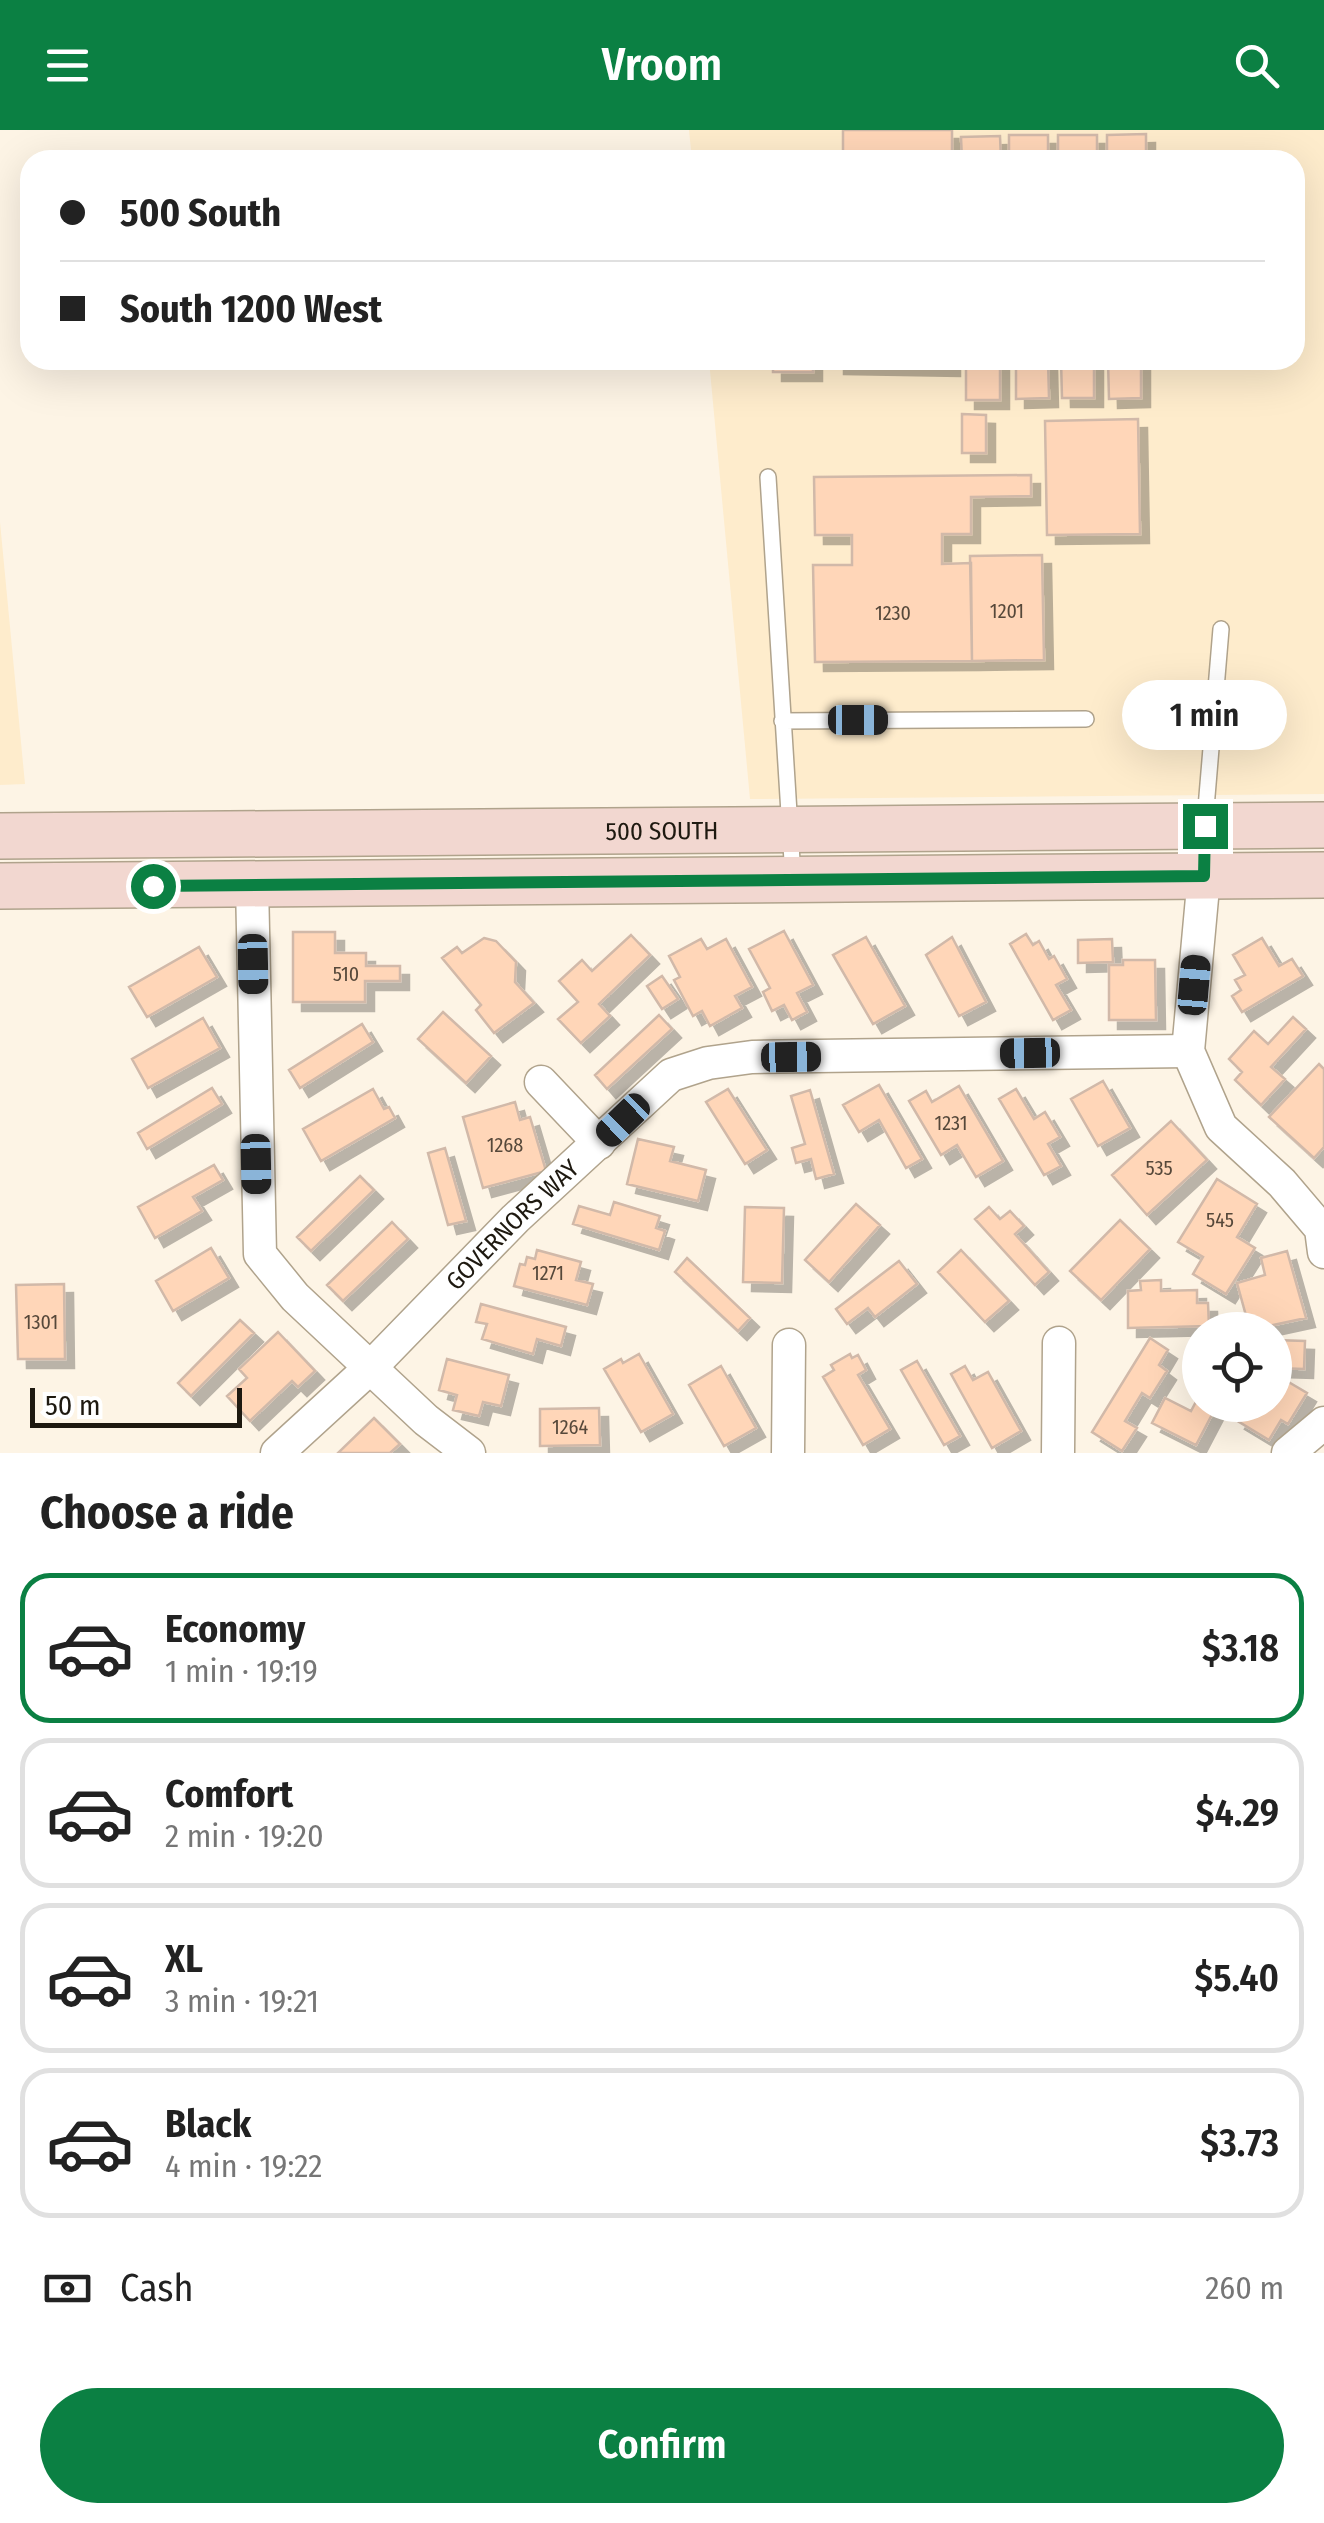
<!DOCTYPE html>
<html lang="en">
<head>
<meta charset="utf-8">
<style>
  :root { --surface:#fff; --page:#f2f2f2; --text:#222; --muted:#767676; --line:#e0e0e0; --accent:#0b8043 }
  body { margin:0; font-family:"Fira Sans Condensed",sans-serif; background:var(--page); color:var(--text); height:100vh; display:flex; flex-direction:column; font-size:38px; white-space:nowrap }
  * { box-sizing:border-box; margin:0 }
  p { font-size:32px; color:var(--muted) }
  .icon { flex:none; width:55px; height:55px; fill:none; stroke:currentColor; stroke-width:2; stroke-linecap:round; stroke-linejoin:round }
  .map { position:relative; height:1323px; overflow:hidden }
  .sheet { display:flex; flex-direction:column; background:var(--surface); flex:1 }
  .sheet>* { flex:none }
  .hud { position:absolute; left:20px; top:20px; width:1285px; height:220px; border-radius:30px; box-shadow:0 10px 40px #0002; display:grid; align-content:center; height:220px; padding:0 40px; background:var(--surface) }
  .tools { position:absolute; left:1182px; top:1182px; display:grid; gap:20px }
  .tools a { display:grid; place-items:center; width:110px; height:110px; border-radius:50%; background:var(--surface); box-shadow:0 10px 40px #0002; font-size:50px }
  .scale { position:absolute; left:30px; bottom:25px; width:212px; box-sizing:border-box; padding-left:10px; border:5px solid #1e1910; border-top:0; font-size:28px; line-height:35px; white-space:nowrap; color:#1e1910; -webkit-text-stroke:8px #fff; paint-order:stroke }
  .end { position:absolute; width:45px; height:45px; margin:-22px; border:12px solid #0b8043; background:#fff; box-shadow:0 0 0 5px #fff }
  .from { border-radius:50% }
  .bubble { position:absolute; height:70px; border-radius:35px; background:var(--surface); box-shadow:0 10px 40px #0002; font-size:32px; font-weight:600; line-height:70px; text-align:center }
  .car { position:absolute; width:30px; height:60px; margin:-30px -15px; border-radius:12px; box-shadow:0 0 8px 2px #0007; background:linear-gradient(#222 24%,#8ab4d8 0 40%,#222 0 76%,#8ab4d8 0 86%,#222 0) }
  .hud b { display:flex; align-items:center; gap:35px; height:95px; font-size:38px }
  .hud b+b { border-top:2px solid var(--line) }
  .hud i { width:25px; height:25px; background:var(--text) }
  ul { padding:0; list-style:none }
  li { display:flex; align-items:center; gap:30px; height:150px; margin:0 20px 15px; padding:0 20px; border:5px solid var(--line); border-radius:30px }
  li div { flex:1 }
  li b { display:block; font-size:38px }
  li em { font-style:normal; font-weight:600 }
  li.on { border-color:var(--accent) }
  li>.icon { width:90px; height:90px; stroke-width:1.5 }
  h2 { padding:0 40px; font-size:45px; line-height:120px }
  .pay { display:flex; align-items:center; gap:25px; height:110px; padding:0 40px; font-size:38px }
  .pay p { margin-inline-start:auto }
  .action { display:flex; gap:20px; margin-top:auto; padding:20px 40px }
  .action a { flex:1; height:115px; border-radius:60px; background:var(--accent); color:#fff; font-size:40px; font-weight:600; line-height:115px; text-align:center }
  header { display:flex; justify-content:space-between; align-items:center; height:130px; padding:0 40px; background:var(--accent); color:#fff; font-size:45px; font-weight:600 }
  .map>svg:first-child { display:block }
  .built { fill:#feeccc }
  .building { fill:#ffd6b8; stroke:#d1b9a9; stroke-width:2.5; filter:url(#shadow) }
  .lines { fill:none; stroke-linecap:round; stroke-linejoin:round }
  .service-casing { stroke:#b0a38c; stroke-width:18 }
  .minor-casing { stroke:#b0a38c; stroke-width:35 }
  .secondary-casing { stroke:#b0a38c; stroke-width:48 }
  .service { stroke:#fff; stroke-width:15 }
  .minor { stroke:#fff; stroke-width:32 }
  .secondary { stroke:#f2d7d0; stroke-width:45 }
  .route { stroke:#0b8043; stroke-width:12 }
  .labels { text-anchor:middle; stroke-width:8; stroke-linejoin:round; paint-order:stroke }
  .number-label { font-size:20px; fill:#56483a }
  .street-label { font-size:25px; fill:#1e1910; stroke:#fff }
</style>
</head>
<body>
<header><svg class="icon" aria-label="menu" viewBox="0 0 24 24"><path d="M4 6h16M4 12h16M4 18h16"/></svg>Vroom<svg class="icon" aria-label="search" viewBox="0 0 24 24"><circle cx="10" cy="10" r="6"/><path d="M15 15l6 6"/></svg></header>
<div class="map">
<svg width="1324" height="1323" viewBox="0 0 1324 1323">
  <defs>
    <filter id="shadow"><feDropShadow dx="9" dy="9" stdDeviation="0" flood-color="#0004"/></filter>
  </defs>
  <rect width="100%" height="100%" fill="#fdf4e5"/>
  <path class="built" d="M689,0H1324V664L750,669L709,230H1295V30H692Z
    M0,392L25,654L0,655Z"/>
  <path class="building" d="M843,0H952V30H843Z
    M1146,4V30H1107V5Z
    M1009,5H1048V30H1009Z
    M1058,5H1097V30H1058Z
    M1000,6L1001,30H962L961,7Z
    M773,230H813V242H773Z
    M835,230H951V237L835,235Z
    M966,230H1000V270H966Z
    M1016,230H1048L1049,268L1016,269Z
    M1061,230H1094V268H1062Z
    M1108,230H1141V268L1109,269Z
    M962,284L986,285V323H962Z
    M1138,289L1140,404L1047,405L1045,291Z
    M1031,345V366L971,367V404H942V434L971,433L972,531L815,532L813,435H852V405H815L814,347Z
    M1042,425L1044,530L972,531L970,426Z
    M784,801L813,855L797,863L807,882L792,890L784,875L772,881L763,862L770,858L749,819Z
    M293,802H335V823H366V836H400V851H365V872H293Z
    M1026,804L1033,815L1039,811L1049,829L1054,826L1067,849L1056,855L1071,880L1053,890L1010,814Z
    M631,805L650,825L599,874L610,886L581,913L558,889L578,872L559,851L582,830L592,841Z
    M866,807L905,876L873,894L833,825Z
    M952,807L986,872L959,886L926,825Z
    M484,808L496,811L516,832L515,852L534,873L494,903L476,880L481,875L442,828L457,817L462,823Z
    M1262,808L1279,836L1292,829L1303,846L1242,882L1232,866L1241,860L1235,850L1245,845L1233,825Z
    M701,809L707,819L726,809L752,857L735,866L742,878L710,896L702,881L693,886L674,850L680,847L669,826Z
    M1112,809L1113,832L1078,833V810Z
    M199,817L217,847L147,887L129,857Z
    M1123,830H1155L1156,890H1109V835H1123Z
    M662,846L678,869L662,879L647,856Z
    M443,882L491,926L466,953L418,909Z
    M659,885L672,899L607,959L595,945Z
    M1293,887L1306,899L1271,937L1285,949L1261,975L1235,950L1242,942L1229,929L1254,901L1268,914Z
    M203,888L220,918L148,958L132,929Z
    M362,894L373,912L300,958L289,940Z
    M1319,934L1324,939V1017L1314,1028L1269,987Z
    M1103,951L1130,998L1098,1016L1071,969Z
    M879,955L922,1029L906,1038L879,990L859,1002L843,975Z
    M959,956L1003,1031L976,1047L957,1015L941,1025L909,971L926,961L932,972Z
    M212,958L222,974L147,1019L138,1003Z
    M373,959L384,979L389,977L395,988L321,1031L303,999Z
    M728,959L767,1020L745,1034L706,972Z
    M1016,959L1034,989L1045,982L1060,1007L1048,1014L1061,1036L1044,1045L999,969Z
    M810,960L834,1044L816,1049L811,1029L796,1033L792,1018L805,1014L791,966Z
    M515,972L520,990L530,987L546,1041L483,1058L463,987Z
    M1171,991L1207,1030L1147,1085L1112,1045Z
    M638,1009L674,1017L670,1031L706,1040L698,1071L627,1054Z
    M445,1018L466,1091L448,1095L428,1023Z
    M214,1035L223,1050L193,1067L202,1081L155,1108L138,1077Z
    M360,1046L374,1060L311,1121L297,1107Z
    M1217,1049L1257,1074L1237,1107L1255,1118L1226,1164L1193,1144L1203,1127L1178,1112Z
    M614,1072L660,1086L656,1098L665,1101L659,1120L573,1094L579,1076L610,1085Z
    M856,1074L880,1095L829,1152L805,1130Z
    M745,1077L784,1078L782,1153L743,1152Z
    M989,1077L1000,1089L1010,1081L1024,1096L1015,1104L1049,1142L1035,1155L975,1089Z
    M1120,1090L1150,1119L1101,1170L1070,1141Z
    M392,1092L408,1109L343,1171L327,1155Z
    M211,1118L229,1148L173,1181L156,1151Z
    M537,1120L581,1132L576,1150L593,1154L587,1175L514,1156L520,1134L525,1135L527,1127L535,1129Z
    M961,1120L1009,1171L985,1192L938,1142Z
    M1287,1121L1306,1188L1250,1200L1237,1153L1265,1145L1261,1128Z
    M687,1128L750,1188L738,1201L675,1142Z
    M899,1131L917,1154L875,1187L868,1178L847,1194L836,1179Z
    M1161,1150V1161L1197,1160V1173H1208L1209,1196L1128,1198V1161L1141,1160L1140,1151Z
    M64,1154L65,1229H18L16,1155Z
    M481,1174L566,1197L561,1216L537,1209L533,1224L482,1209L487,1194L476,1192Z
    M240,1190L254,1203L191,1266L178,1253Z
    M278,1202L315,1241L298,1257L292,1251L250,1291L227,1266L247,1248L239,1239Z
    M1150,1208L1168,1220L1159,1235L1167,1241L1150,1268L1142,1263L1125,1291L1137,1298L1122,1321L1092,1302Z
    M1275,1210L1305,1211L1304,1239L1275,1238Z
    M639,1224L673,1284L641,1302L604,1239L621,1229L623,1233Z
    M850,1224L852,1228L858,1225L866,1240L858,1245L890,1299L863,1315L823,1247L834,1240L831,1235Z
    M447,1229L509,1245L501,1276L483,1272L479,1286L453,1280L457,1265L439,1260Z
    M917,1231L960,1306L944,1315L901,1240Z
    M721,1236L756,1298L724,1316L689,1255Z
    M965,1236L973,1250L988,1242L1021,1301L992,1318L951,1244Z
    M1275,1244L1307,1263L1288,1294L1281,1290L1269,1310L1236,1290L1246,1275H1275Z
    M1200,1264V1275H1217L1196,1315L1152,1293L1165,1268L1191,1281Z
    M599,1278L600,1315L540,1316V1279Z
    M374,1288L400,1314L390,1323H338Z"/>
  <g class="lines">
    <defs>
      <path id="service" d="M768,347L793,747
        M782,591L1086,589
        M1205,690L1221,499"/>
      <g id="minor">
        <path d="M1205,695L1204,746L1188,921L1221,997L1282,1053L1321,1099L1324,1122"/>
        <path d="M252,754L260,1124L295,1167L426,1290L469,1323"/>
        <path d="M541,952L599,1013"/>
        <path id="s1" d="M277,1323L372,1236L515,1089L671,945L708,933L752,927L1188,921"/>
        <path d="M788,1323L789,1215"/>
        <path d="M1058,1323L1059,1213"/>
        <path d="M1288,1323L1324,1293"/>
      </g>
      <g id="secondary">
        <path id="s2" d="M0,706L1324,695"/>
        <path d="M0,756L1324,745"/>
      </g>
    </defs>
    <use href="#service" class="service-casing"/>
    <use href="#minor" class="minor-casing"/>
    <use href="#secondary" class="secondary-casing"/>
    <use href="#service" class="service"/>
    <use href="#minor" class="minor"/>
    <use href="#secondary" class="secondary"/>
  </g>
  <g class="lines">
    <path class="route" d="M153,756L1204,746L1205,696"/>
  </g>
  <g class="labels">
    <g class="number-label">
      <text x="1007" y="488">1201</text>
      <text x="893" y="490">1230</text>
      <text x="346" y="851">510</text>
      <text x="951" y="1000">1231</text>
      <text x="505" y="1022">1268</text>
      <text x="1159" y="1045">535</text>
      <text x="1220" y="1097">545</text>
      <text x="548" y="1150">1271</text>
      <text x="41" y="1199">1301</text>
      <text x="570" y="1304">1264</text>
    </g>
    <g class="street-label">
      <text dy="9" stroke="none"><textPath href="#s2" startOffset="662">500 SOUTH</textPath></text>
      <text dy="9" stroke="none"><textPath href="#s1" startOffset="328">GOVERNORS WAY</textPath></text>
    </g>
  </g>
</svg>
<div class="tools">
<a><svg class="icon" aria-label="locate" viewBox="0 0 24 24"><circle cx="12" cy="12" r="6"/><path d="M12 2v4M12 18v4M2 12h4M18 12h4"/></svg></a>
</div>
<div class="scale">50 m</div>
<i class="end from" style="left:153px;top:756px"></i>
<i class="end" style="left:1205px;top:696px"></i>
<div class="bubble" style="left:1122px;top:550px;width:165px">1 min</div>
<i class="car" style="left:858px;top:590px;rotate:90deg"></i>
<i class="car" style="left:253px;top:834px;rotate:179deg"></i>
<i class="car" style="left:1194px;top:855px;rotate:5deg"></i>
<i class="car" style="left:1030px;top:923px;rotate:269deg"></i>
<i class="car" style="left:791px;top:927px;rotate:89deg"></i>
<i class="car" style="left:623px;top:990px;rotate:226deg"></i>
<i class="car" style="left:256px;top:1034px;rotate:179deg"></i>
<div class="hud">
<b><i class="from"></i>500 South</b>
<b><i></i>South 1200 West</b>
</div>
</div>
<section class="sheet">
<h2>Choose a ride</h2>
<ul>
<li class="on"><svg class="icon" aria-label="car" viewBox="0 0 24 24"><path d="M5 17H2v-5l4-1 3-4h7l3 4 3 1v5h-3M9 17h6M6 11h13"/><circle cx="7" cy="17" r="2"/><circle cx="17" cy="17" r="2"/></svg><div><b>Economy</b><p>1 min · 19:19</p></div><em>$3.18</em></li>
<li><svg class="icon" aria-label="car" viewBox="0 0 24 24"><path d="M5 17H2v-5l4-1 3-4h7l3 4 3 1v5h-3M9 17h6M6 11h13"/><circle cx="7" cy="17" r="2"/><circle cx="17" cy="17" r="2"/></svg><div><b>Comfort</b><p>2 min · 19:20</p></div><em>$4.29</em></li>
<li><svg class="icon" aria-label="car" viewBox="0 0 24 24"><path d="M5 17H2v-5l4-1 3-4h7l3 4 3 1v5h-3M9 17h6M6 11h13"/><circle cx="7" cy="17" r="2"/><circle cx="17" cy="17" r="2"/></svg><div><b>XL</b><p>3 min · 19:21</p></div><em>$5.40</em></li>
<li><svg class="icon" aria-label="car" viewBox="0 0 24 24"><path d="M5 17H2v-5l4-1 3-4h7l3 4 3 1v5h-3M9 17h6M6 11h13"/><circle cx="7" cy="17" r="2"/><circle cx="17" cy="17" r="2"/></svg><div><b>Black</b><p>4 min · 19:22</p></div><em>$3.73</em></li>
</ul>
<div class="pay"><svg class="icon" aria-label="cash" viewBox="0 0 24 24"><path d="M3 7h18v10H3z"/><circle cx="12" cy="12" r="2"/></svg>Cash<p>260 m</p></div>
<div class="action"><a>Confirm</a></div>
</section>
</body>
</html>
